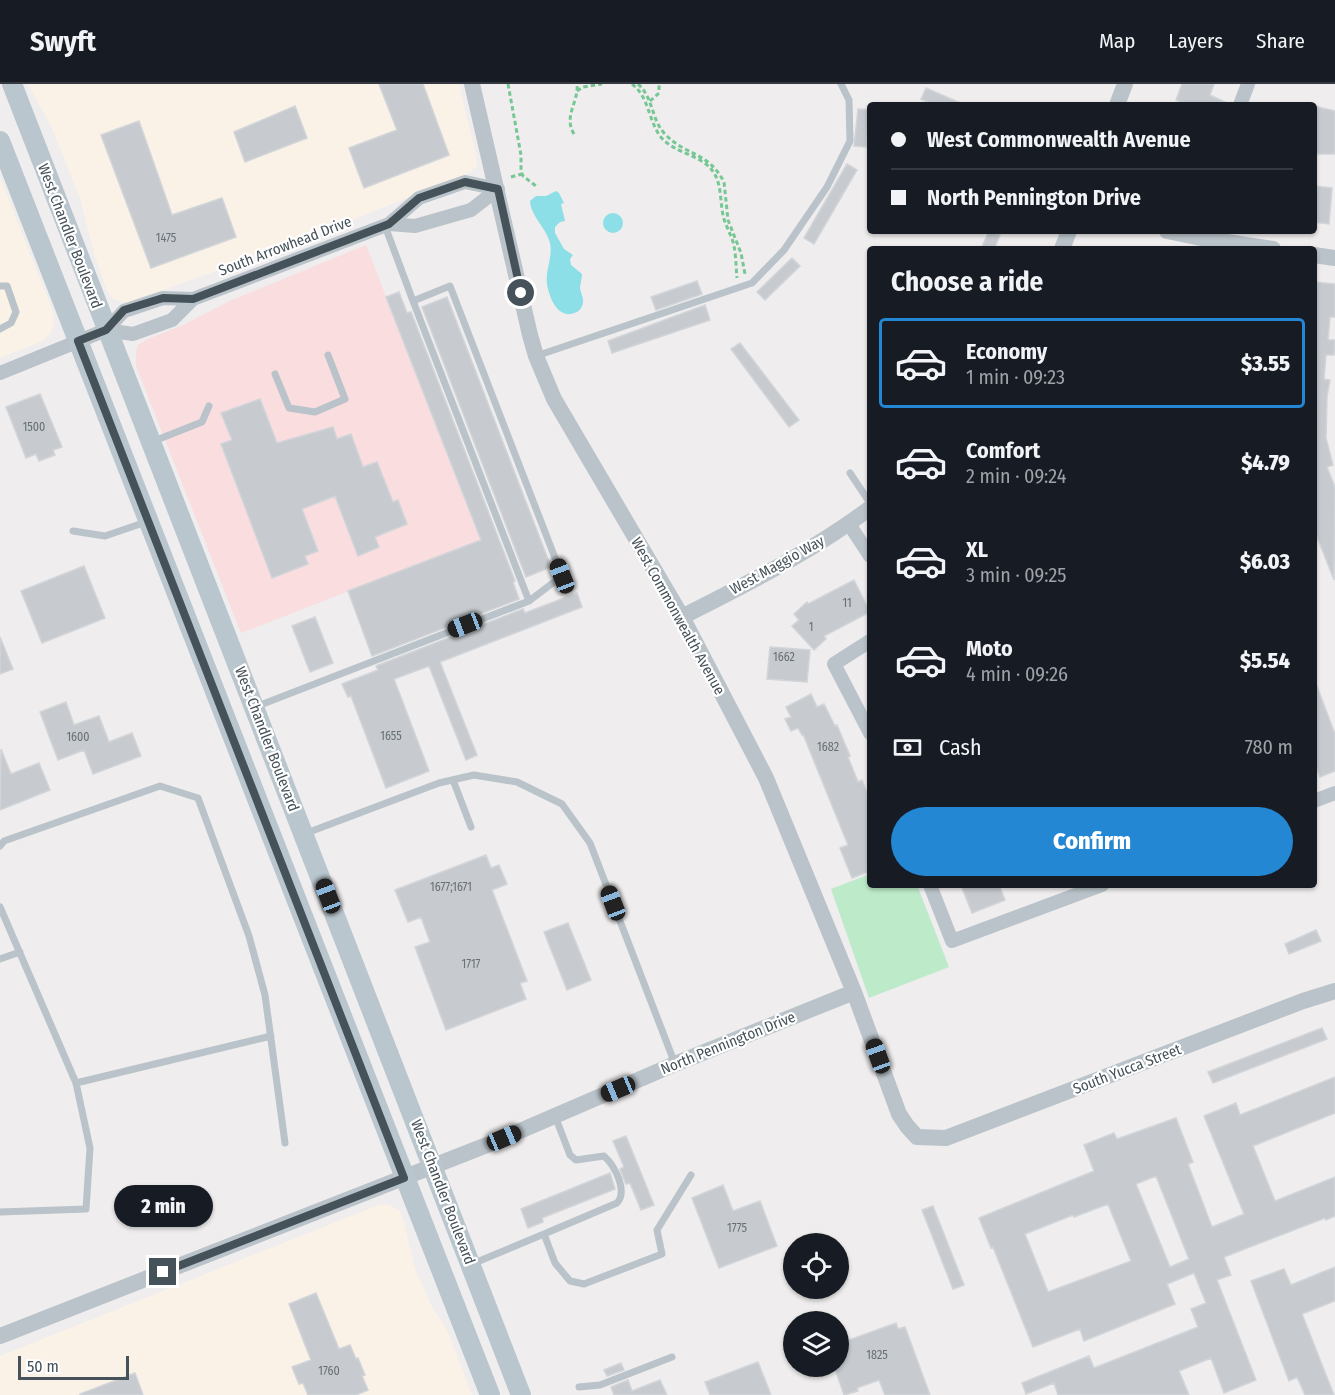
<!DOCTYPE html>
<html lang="en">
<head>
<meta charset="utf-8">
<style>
  :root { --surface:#171b24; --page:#20242c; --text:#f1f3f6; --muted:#9ea1a6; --line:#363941; --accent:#2387d3 }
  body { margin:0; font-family:"Fira Sans Condensed",sans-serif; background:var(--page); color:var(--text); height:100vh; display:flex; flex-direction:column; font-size:22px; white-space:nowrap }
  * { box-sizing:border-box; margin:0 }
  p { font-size:20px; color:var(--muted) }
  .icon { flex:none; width:33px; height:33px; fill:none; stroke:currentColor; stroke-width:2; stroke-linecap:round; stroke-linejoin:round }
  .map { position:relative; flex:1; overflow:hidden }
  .side { position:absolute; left:867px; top:162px; width:450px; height:642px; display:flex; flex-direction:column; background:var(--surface); border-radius:6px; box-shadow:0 2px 4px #0004 }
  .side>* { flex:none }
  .top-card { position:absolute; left:867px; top:18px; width:450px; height:132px; border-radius:6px; box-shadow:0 2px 4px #0004; display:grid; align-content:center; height:132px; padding:0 24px; background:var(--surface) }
  .tools { position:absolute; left:783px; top:1149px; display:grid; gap:12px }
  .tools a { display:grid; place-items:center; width:66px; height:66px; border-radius:50%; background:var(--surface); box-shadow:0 2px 4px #0004; font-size:30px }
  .scale { position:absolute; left:18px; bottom:15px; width:111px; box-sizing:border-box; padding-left:6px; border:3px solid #465259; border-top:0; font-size:16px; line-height:21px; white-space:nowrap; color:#465259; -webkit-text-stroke:4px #fff; paint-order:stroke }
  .end { position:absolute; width:27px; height:27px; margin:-14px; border:8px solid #465259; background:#fff; box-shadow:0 0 0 3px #fff }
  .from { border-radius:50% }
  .bubble { position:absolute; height:42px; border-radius:21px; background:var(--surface); box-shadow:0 2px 4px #0004; font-size:20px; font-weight:800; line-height:42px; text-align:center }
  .car { position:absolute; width:18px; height:36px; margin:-18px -9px; border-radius:8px; box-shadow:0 0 4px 2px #0007; background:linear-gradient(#222 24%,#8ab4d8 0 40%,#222 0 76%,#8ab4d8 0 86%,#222 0) }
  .top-card b { display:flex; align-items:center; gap:21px; height:57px; font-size:22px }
  .top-card b+b { border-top:2px solid var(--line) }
  .top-card i { width:15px; height:15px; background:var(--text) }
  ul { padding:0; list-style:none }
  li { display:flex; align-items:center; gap:18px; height:90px; margin:0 12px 9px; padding:0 12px; border:3px solid transparent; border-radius:6px }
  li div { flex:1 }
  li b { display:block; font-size:22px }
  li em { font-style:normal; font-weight:800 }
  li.current { border-color:var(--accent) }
  li>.icon { width:54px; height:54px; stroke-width:1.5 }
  h2 { padding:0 24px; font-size:27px; line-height:72px }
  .pay { display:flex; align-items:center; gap:15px; height:66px; padding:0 24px; font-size:22px }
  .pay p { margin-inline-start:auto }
  .cta { display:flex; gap:12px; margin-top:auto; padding:12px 24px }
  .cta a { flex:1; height:69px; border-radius:36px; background:var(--accent); color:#fff; font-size:24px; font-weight:800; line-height:69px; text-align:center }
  header { display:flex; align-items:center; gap:36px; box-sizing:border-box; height:84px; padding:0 30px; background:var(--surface); border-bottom:2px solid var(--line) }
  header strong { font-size:28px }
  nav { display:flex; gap:33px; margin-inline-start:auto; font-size:21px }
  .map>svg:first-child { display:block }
  .commercial { fill:#faf2e6 }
  .medical { fill:#f9dddf }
  .green { fill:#bdebc9 }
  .water { fill:#8cdfe6 }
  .building { fill:#c7cbcf; stroke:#d1d4d8; stroke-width:1.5; fill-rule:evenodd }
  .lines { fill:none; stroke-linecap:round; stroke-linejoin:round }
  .path { stroke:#77c795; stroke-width:3; stroke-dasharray:4.5 3; stroke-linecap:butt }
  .service { stroke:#b9c3c9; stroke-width:7 }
  .minor { stroke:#b9c3c9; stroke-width:14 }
  .tertiary { stroke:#b9c3c9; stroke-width:16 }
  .secondary { stroke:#b9c6ce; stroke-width:20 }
  .route { stroke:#465259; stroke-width:8 }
  .labels { text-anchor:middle; stroke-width:4.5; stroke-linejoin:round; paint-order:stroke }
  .number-label { font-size:12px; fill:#667076 }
  .street-label { font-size:15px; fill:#465259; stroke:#fff }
</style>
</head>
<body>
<header>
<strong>Swyft</strong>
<nav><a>Map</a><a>Layers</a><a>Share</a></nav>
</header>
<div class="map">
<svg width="1335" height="1311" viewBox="0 0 1335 1311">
  <rect width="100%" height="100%" fill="#efeded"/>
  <path class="commercial" d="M28,0H459L476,71L477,82L469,89L297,158L126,219L113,215L108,209L95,173L80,114L51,42Z
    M0,93L53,228L54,238L51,249L43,257L0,274Z
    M387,1120L400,1127L403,1135L415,1185L432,1223L447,1246L472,1311H0V1272L376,1122Z"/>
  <path class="medical" d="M366,161L480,456L241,549L136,282V268L138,261L148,255L183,241L232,216Z"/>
  <path class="green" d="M870,790V801H917L949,883L869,914L831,805Z"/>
  <path class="water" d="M556,107L559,109L564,119L561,120L565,137L560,138L555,143V149L564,165L573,171L570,175L571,181L582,190C582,195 580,200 580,204C581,211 585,215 582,222C580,227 576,229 571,230C556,232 549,212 547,200C545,186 553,174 550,159C546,143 531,133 530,117L536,112H546Z
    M603 139a10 10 0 1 1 20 0a10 10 0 1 1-20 0Z"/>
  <path class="building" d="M379,0H423L449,71L364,104L349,64L397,46Z
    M1182,0H1214L1210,11L1231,21H1188L1176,16Z
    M926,4L965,21H935L921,15Z
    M295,22L307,54L245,78L234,48Z
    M1314,22L1335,27V70H1318L1314,68Z
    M858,25L870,26L866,63L854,62Z
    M139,37L172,131L222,114L236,153L151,184L101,51Z
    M847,80L857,86L814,160L804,154Z
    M1314,102L1332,104L1329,140L1314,138Z
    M989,147L1000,151L994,165H981Z
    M792,174L800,182L765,216L757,208Z
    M697,197L702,210L656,226L651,213Z
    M1314,198L1335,200V233H1330L1328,256H1335L1334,271H1326L1324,295L1330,296L1327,312L1326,354L1333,381L1327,383L1335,403L1334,496L1314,445Z
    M399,208L407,229L411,228L515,497L513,498L519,515L372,572L348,507L481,456L386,213Z
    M447,213L551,483L526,493L422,223Z
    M705,221L710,236L612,269L608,257Z
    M740,259L799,336L789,343L731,265Z
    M40,310L62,363L53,366L55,371L39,377L36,370L26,374L6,323Z
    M260,315L277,359L333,343L337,355L351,350L363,383L377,378L393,418L398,416L407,440L375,453L379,463L358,472L335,412L302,425L318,467L305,472L308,480L272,494L221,360L232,356L221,329Z
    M84,482L105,534L42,559L21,507Z
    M854,496L870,528L824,552L826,555L814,566L792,542L799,536L794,530L807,518L808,520Z
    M577,509L582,523L440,578L477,671L466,676L429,582L394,595L429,687L386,704L351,612L348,613L342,600L378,586L376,582L523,525L525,529Z
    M315,533L333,579L310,588L292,542Z
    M0,553L13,585L0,590Z
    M770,563L810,566L807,598L767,595Z
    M1315,597L1335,650V687L1320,693L1314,677Z
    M811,610L817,623L824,620L835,642L837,641L850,672L848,673L858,698L862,696L870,716V787L852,794L840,764L848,761L803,650L802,651L798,644L791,647L785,635L791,633L786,623Z
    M66,618L74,641L99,632L109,658L132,649L141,672L93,690L84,666L58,676L40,628Z
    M1,665L11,690L39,679L50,706L0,726Z
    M486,771L491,784L499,781L507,800L492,806L527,897L520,899L526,915L446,946L415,863L430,858L421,833L408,838L395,806Z
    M961,801H999L1005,816L972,829Z
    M568,839L591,896L567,906L544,848Z
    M1316,846L1321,857L1289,870L1285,860Z
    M1322,944L1327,955L1213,999L1208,988Z
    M1335,993V1029L1253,1062L1275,1117L1335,1093V1132L1326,1136L1325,1134L1224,1173L1231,1191L1217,1196L1256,1296L1224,1309L1211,1274L1179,1287L1189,1311H1058L1054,1299L1026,1310L1022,1299L1089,1272L1094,1284L1198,1243L1191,1225L1206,1219L1194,1189L1167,1200L1175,1220L1084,1257L1080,1245L1033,1263L993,1163L991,1164L979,1134L1094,1087L1084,1061L1114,1049L1117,1055L1176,1034L1193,1078L1188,1080L1212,1143L1244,1130L1204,1032L1236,1019L1240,1031ZM1156,1092L1189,1175L1170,1183L1136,1100ZM1108,1120L1131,1177L1048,1208L1025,1150L1073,1131L1074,1133Z
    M626,1052L654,1121L641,1126L630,1099L626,1100L620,1085L624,1083L613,1057Z
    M610,1089L615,1105L542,1134L543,1138L528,1144L521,1125Z
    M723,1101L733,1127L760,1117L777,1162L719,1184L692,1114Z
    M933,1122L964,1201L953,1205L922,1126Z
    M1335,1183V1217L1302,1230L1334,1311H1305L1297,1293L1289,1297L1251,1197L1284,1185L1291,1201Z
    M316,1209L339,1265L350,1261L356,1275L358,1274L365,1291L362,1292L368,1306L356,1311H308L303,1299L299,1300L292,1283L311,1276L289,1220Z
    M896,1239L898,1245L905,1243L930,1311H885L879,1296L857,1304L858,1307L844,1311L834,1282H838V1260Z
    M758,1278L771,1311H710L705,1298Z
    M621,1279L624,1286L607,1292L604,1286Z
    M135,1289L143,1311H80V1310Z
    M628,1296L632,1307L660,1296L667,1311H614L611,1303Z"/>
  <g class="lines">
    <path class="path" d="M508,0L521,71V87L523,92L536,102
      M632,0C649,13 648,35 660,52C671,66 689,69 703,78C723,91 719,111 723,131C725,142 732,151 734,162C736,172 736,183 737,194
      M638,0C653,13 651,34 664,49C685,72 708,67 724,98L728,136L741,169L745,190
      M577,7L583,3L602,0
      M650,17L659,9V0
      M574,50C563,32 579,18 577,0
      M511,93L522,90"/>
    <path class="service" d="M385,142L413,217
      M0,202H7L16,228L11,239L0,245
      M536,272L752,199L784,166L827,103L850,57L849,16L841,0
      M275,290L289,324L315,328L345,315L328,271
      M154,357L202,338L209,322
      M850,389L870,419
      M73,447L105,452L146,438
      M255,623L529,517L413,217L450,202L562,492L529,517
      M453,696L471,743
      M304,750L439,699L474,691L517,698L562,720L590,759L675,980
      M0,762L4,757L160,702L198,714L249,852L265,911L285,1059
      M0,823L76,999L90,1064L86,1125L0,1128
      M0,875L20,868
      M76,999L271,952
      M544,1150L617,1119C628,1107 615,1082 604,1072L576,1076L570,1071L555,1032
      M472,1180L544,1150L555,1179L570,1197L584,1200L662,1170L657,1146L691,1091
      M579,1303L600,1301L672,1273"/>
    <path class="minor" d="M1240,21L1248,0
      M389,140L415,142L471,126L498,105
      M106,246L133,250L172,236L193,215
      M0,289L106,246L124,227L163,214L193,215L389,140L419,114L465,98L498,105
      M849,440L870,472
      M870,557L834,580L870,649
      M1314,717L1335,709
      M930,801L952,857L1102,801"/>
    <path class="tertiary" d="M472,0L530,251L536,272L554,315L682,533L766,694L854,908L899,1030L907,1042L917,1053L946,1054L1303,917L1335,907
      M1117,21L1125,0
      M1167,147L1201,154L1273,165
      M1062,165L1069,147
      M1314,171L1335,174
      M682,533C746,500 812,468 870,424
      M0,1252L492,1059L675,980L854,908"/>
    <path class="secondary" d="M12,0L521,1311
      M0,57L490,1311"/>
  </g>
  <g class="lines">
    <path class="route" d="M163,1188L404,1094L78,257L106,246L124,226L163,214L193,215L389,140L419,114L465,98L498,105L521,209"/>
  </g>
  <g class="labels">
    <g class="number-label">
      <text x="166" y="158">1475</text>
      <text x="34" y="347">1500</text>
      <text x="847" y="523">11</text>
      <text x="811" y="547">1</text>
      <text x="784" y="577">1662</text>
      <text x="391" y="656">1655</text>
      <text x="78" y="657">1600</text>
      <text x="828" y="667">1682</text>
      <text x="451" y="807">1677;1671</text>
      <text x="471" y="884">1717</text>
      <text x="737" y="1148">1775</text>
      <text x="877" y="1275">1825</text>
      <text x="329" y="1291">1760</text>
    </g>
    <g class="street-label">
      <text transform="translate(70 152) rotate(69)" y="5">West Chandler Boulevard</text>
      <text transform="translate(285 162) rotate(-21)" y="5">South Arrowhead Drive</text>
      <text transform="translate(777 481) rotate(-29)" y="5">West Maggio Way</text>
      <text transform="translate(678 532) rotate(61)" y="5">West Commonwealth Avenue</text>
      <text transform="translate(267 655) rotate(69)" y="5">West Chandler Boulevard</text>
      <text transform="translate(728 959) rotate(-22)" y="5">North Pennington Drive</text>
      <text transform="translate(1127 985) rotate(-21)" y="5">South Yucca Street</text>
      <text transform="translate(443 1108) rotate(69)" y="5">West Chandler Boulevard</text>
    </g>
  </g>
</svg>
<div class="tools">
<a><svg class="icon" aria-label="locate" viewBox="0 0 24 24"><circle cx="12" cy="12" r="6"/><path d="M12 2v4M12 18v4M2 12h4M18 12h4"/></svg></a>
<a><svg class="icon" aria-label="layers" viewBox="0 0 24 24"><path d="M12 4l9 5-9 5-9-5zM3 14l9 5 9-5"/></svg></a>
</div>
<div class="scale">50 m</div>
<i class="end from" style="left:521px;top:209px"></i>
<i class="end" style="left:163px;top:1188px"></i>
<div class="bubble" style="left:114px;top:1101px;width:99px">2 min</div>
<i class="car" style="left:562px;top:492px;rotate:339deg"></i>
<i class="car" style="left:465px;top:541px;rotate:249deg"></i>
<i class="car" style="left:328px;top:812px;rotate:339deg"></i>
<i class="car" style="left:613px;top:819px;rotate:339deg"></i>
<i class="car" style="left:878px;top:972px;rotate:340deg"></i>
<i class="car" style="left:618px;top:1005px;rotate:247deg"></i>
<i class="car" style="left:504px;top:1054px;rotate:67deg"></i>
<div class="top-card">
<b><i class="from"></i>West Commonwealth Avenue</b>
<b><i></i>North Pennington Drive</b>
</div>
<section class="side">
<h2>Choose a ride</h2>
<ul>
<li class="current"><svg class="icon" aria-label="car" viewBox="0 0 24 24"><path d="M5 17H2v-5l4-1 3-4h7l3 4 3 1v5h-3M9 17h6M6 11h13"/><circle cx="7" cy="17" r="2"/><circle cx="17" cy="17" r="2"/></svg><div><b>Economy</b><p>1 min · 09:23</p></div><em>$3.55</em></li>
<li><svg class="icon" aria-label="car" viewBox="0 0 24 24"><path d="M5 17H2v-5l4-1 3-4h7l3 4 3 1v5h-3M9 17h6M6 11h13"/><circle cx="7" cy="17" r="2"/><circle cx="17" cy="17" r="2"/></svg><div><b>Comfort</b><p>2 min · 09:24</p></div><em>$4.79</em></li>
<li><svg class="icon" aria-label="car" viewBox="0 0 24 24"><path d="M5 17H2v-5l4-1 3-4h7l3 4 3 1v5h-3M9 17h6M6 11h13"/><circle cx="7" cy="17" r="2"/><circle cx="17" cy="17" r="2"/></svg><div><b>XL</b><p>3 min · 09:25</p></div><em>$6.03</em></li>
<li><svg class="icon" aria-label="car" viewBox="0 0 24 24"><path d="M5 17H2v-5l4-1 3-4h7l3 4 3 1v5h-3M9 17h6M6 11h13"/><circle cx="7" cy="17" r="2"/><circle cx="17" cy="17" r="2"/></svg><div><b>Moto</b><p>4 min · 09:26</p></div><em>$5.54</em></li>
</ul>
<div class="pay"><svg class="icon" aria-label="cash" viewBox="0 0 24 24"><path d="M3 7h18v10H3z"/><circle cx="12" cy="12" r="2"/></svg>Cash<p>780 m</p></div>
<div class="cta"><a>Confirm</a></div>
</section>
</div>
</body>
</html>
